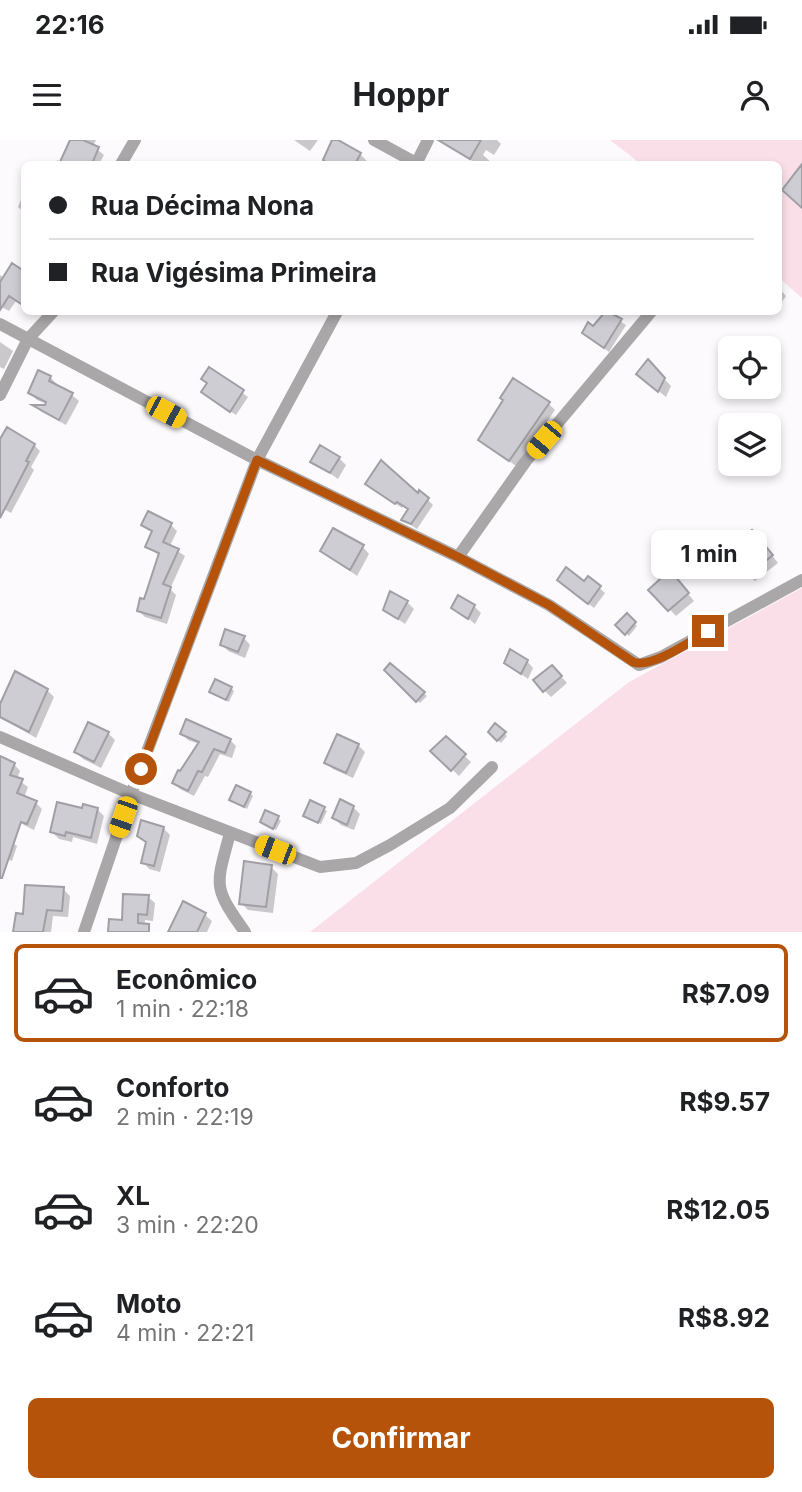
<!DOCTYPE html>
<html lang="pt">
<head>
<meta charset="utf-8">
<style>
  :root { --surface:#fff; --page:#f6f6f6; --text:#202124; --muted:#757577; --line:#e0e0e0; --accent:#b45309 }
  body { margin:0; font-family:Inter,sans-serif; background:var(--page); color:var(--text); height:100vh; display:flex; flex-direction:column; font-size:26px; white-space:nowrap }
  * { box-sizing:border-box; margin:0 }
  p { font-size:23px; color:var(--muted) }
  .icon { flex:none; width:38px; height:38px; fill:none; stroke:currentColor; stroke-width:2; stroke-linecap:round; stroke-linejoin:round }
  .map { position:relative; height:792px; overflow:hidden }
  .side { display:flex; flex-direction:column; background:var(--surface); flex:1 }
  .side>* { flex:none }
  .guide { position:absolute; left:21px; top:21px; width:761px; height:154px; border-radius:10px; box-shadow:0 4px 10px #0003; display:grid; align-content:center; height:154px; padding:0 28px; background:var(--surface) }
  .fabs { position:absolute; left:718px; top:196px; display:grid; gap:14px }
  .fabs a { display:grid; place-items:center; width:63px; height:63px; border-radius:10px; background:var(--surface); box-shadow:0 4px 10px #0003; font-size:35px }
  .end { position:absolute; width:32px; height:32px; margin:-16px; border:9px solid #b45309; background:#fff; box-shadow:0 0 0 4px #fff }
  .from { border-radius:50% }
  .bubble { position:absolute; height:49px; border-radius:10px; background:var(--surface); box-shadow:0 4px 10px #0003; font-size:23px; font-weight:700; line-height:49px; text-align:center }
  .car { position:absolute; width:21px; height:42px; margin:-21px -10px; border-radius:9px; box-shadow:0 0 5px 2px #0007; background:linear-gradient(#f5c518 24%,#345 0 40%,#f5c518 0 76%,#345 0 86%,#f5c518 0) }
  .guide b { display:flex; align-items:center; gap:24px; height:66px; font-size:26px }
  .guide b+b { border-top:2px solid var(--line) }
  .guide i { width:18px; height:18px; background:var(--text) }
  ul { padding:12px 0 0; list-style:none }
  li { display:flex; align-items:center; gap:21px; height:98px; margin:0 14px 10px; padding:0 14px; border:4px solid transparent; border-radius:10px }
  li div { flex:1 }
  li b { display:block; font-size:26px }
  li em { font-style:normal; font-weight:700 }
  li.selected { border-color:var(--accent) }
  li>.icon { width:63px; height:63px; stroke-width:1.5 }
  .button { display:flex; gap:14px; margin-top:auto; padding:14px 28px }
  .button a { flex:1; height:80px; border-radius:10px; background:var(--accent); color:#fff; font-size:28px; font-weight:700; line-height:80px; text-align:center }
  .status { display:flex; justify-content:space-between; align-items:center; height:49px; padding:0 35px; background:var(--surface); direction:ltr }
  .status svg { height:19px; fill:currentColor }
  header { display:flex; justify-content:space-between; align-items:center; height:91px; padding:0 28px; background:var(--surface); font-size:32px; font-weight:700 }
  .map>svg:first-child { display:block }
  .green { fill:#fadfe8 }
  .shadow { fill:#0003 }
  .building { fill:#cfcdd4; stroke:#a09fa5; stroke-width:2 }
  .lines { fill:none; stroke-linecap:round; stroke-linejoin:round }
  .street { stroke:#aaa7a9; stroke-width:12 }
  .route { stroke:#b45309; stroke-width:9 }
</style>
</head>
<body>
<div class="status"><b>22:16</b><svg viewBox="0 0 49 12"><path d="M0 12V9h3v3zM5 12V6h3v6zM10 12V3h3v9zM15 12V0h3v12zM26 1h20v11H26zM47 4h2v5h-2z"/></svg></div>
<header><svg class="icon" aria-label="menu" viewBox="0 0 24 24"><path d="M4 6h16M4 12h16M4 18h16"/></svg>Hoppr<svg class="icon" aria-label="person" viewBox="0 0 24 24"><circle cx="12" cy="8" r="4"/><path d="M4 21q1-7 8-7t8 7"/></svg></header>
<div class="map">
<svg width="802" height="792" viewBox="0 0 802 792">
  <rect width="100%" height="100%" fill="#fdfafe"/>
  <path class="green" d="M610,0H802V158L779,138V24H641Z
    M802,448V792H310L629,542Z"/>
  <path class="shadow" d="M72,0H96L93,6L104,15L99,24H55L57,20L62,23Z
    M294,0H318L310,11Z
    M334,0L360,14L367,21L365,24H329L325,20Z
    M458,0H497L501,4L494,15L486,10L483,15L493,24H478L460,14L454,7Z
    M23,55L24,56V72L18,67Z
    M12,125L24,133V166L16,161L9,171L0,166V135L4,138Z
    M779,148L786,156L781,163L779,161Z
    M606,172L626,185L609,212L584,193L594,188Z
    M0,202L13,211L4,229L0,227Z
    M648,222L671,246L666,257L645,240Z
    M210,229L248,257L236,275L209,257Z
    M50,237L57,244L56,246L72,255L79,261L66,285L40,271L36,266H52L37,260L30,253Z
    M549,264L555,270L516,326L480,299Z
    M0,304L34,305L40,311L31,327L34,330L11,373L0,367Z
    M339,318L346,325L338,339L312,321Z
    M368,344L418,356L428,360L433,365L417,389L403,380L409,370L403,366L402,368Z
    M143,385H171L177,391L170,406L185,416L170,449L176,455L167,484L145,477L139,471L145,461L160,416L147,407L153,393Z
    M759,399L778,423L755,441L748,435Z
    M363,407L369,414L357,436L322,411Z
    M588,438L605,453L594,468L565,445L585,443Z
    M676,439L694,461L676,476L651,450Z
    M407,462L414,469L405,484L385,470Z
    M474,466L481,473L475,484L454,467Z
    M627,476L637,486L629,496L618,485Z
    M244,498L250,505L245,518L228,511L222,504Z
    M527,521L533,528L528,539L506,523Z
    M390,526L427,556L420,563L386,530Z
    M559,534L567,543L551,557L544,550Z
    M231,548L234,551L229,562L214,554Z
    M47,550L54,557L36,598L0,577V568Z
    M496,585L507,596L501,603L490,592Z
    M108,593L115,600L101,628L83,619L76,612Z
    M182,594L230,600L236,606L232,618L220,614L208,637L205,636L194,656L180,649L174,643L199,604L188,600Z
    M446,598L471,622L459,636L433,611Z
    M358,605L365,612L353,638L333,629L326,622Z
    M0,618L14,624L20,631L17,639L28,647L24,658L36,663L42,669L34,690L24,685L0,667Z
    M250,653L253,656L247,669L231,660Z
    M353,667L360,674L354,690L341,685L334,678Z
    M97,669L104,676L97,704L73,697L72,702L59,699L52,692L83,670Z
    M324,669L327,671L321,684L308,678Z
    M278,678L281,681L276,690L262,682Z
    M163,688L170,695L160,732L149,729L143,722L147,703L139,695Z
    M0,702L14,704L17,706L12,721L0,717Z
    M271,727L278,734L273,773L248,770L241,763Z
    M63,749L70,756L68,777L53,776L51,792H15L25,776Z
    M148,757L155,763L153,781L145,780L144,792H109L124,782Z
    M205,775L212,781L207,792H170Z"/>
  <path class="building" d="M70,0H83L99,7L92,24H59Z
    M332,0H338L361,13L355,24H329L323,20Z
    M438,0H481L470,19Z
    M802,24V68L782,50Z
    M12,123L24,131V166L9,156L0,170V142Z
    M605,172H609L622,179L604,208L582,193L588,182L593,186Z
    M648,219L665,238L658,252L636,234Z
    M209,227L244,250L230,272L201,252L207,243L201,239Z
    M38,230L51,236L49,241L73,253L59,280L32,265H45L46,262L28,253Z
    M513,238L550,262L509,321L478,300L503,260L500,258Z
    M7,287L35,304L26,321L29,322L0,378V299Z
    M320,305L340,317L330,333L310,322Z
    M381,320L418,353L419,350L429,358L411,384L401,380L408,369L397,362L395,364L365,344Z
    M148,371L172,383L163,402L179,409L163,444L171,447L161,478L137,471L140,458L144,459L159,413L145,407L152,391L141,385Z
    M333,388L364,405L350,430L320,411Z
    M752,390L773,415L747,436L728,409Z
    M566,427L584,441L588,436L601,446L588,464L557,440Z
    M670,430L689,453L668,471L648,450Z
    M390,451L408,461L398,479L383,470Z
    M458,455L475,465L468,479L451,468Z
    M627,473L636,482L625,495L615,485Z
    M225,489L245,496L238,512L220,505Z
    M510,509L528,520L521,534L504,523Z
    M390,523L425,552L416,562L384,530Z
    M552,525L562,536L543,552L533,540Z
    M15,531L48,549L29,592L0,577V564Z
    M215,539L232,547L226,560L209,552Z
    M186,579L231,599L225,613L214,609L202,632L198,631L188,651L172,643L178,630L180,631L199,602L180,594Z
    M88,582L109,592L94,622L74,612Z
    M495,583L506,592L497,601L488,592Z
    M337,594L359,604L346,633L324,623Z
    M446,596L466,614L451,631L430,611Z
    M0,616L15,623L10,635L23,639L17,653L37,661L27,684L21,682L2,738H0Z
    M236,645L251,652L244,667L229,660Z
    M340,659L354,666L347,685L332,678Z
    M310,660L325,667L318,683L303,676Z
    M57,662L82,668L83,664L98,668L91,698L66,692L65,696L50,692Z
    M265,670L279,676L273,689L260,682Z
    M141,680L164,687L154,726L141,723L146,702L137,696Z
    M244,721L272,725L266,767L239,764Z
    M25,745L64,747L62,771L47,770L43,792H13L16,773L23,774Z
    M123,754L149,755L147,775L138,774V783L149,784V792H108L109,779L122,780Z
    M183,761L206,773L197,792H168Z"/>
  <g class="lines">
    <path class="street" d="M374,0L418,24
      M121,24L135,0
      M416,24L428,0
      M0,184L257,320L458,417L549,465L639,525L661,517L802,440
      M0,255L28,199L53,172
      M458,417L526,321L651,172
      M0,597L131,654L320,727L356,723L390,705L450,668L492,627
      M230,693C216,746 212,746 245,792
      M84,792L131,654L257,320L337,172"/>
  </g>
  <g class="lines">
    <path class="route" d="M141,629L257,320L458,417L549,465L633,522C651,529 691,501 708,491"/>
  </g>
</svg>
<div class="fabs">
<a><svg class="icon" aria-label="locate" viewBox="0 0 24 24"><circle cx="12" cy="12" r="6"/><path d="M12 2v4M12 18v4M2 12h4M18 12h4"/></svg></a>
<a><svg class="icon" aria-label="layers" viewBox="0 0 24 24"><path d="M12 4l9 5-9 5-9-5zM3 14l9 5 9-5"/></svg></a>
</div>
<i class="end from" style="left:141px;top:629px"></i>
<i class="end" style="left:708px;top:491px"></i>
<div class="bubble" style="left:651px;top:390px;width:116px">1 min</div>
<i class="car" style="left:166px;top:272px;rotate:118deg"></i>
<i class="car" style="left:544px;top:300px;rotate:220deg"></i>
<i class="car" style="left:123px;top:677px;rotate:199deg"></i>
<i class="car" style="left:275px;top:710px;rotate:291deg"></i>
<div class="guide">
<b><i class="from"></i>Rua Décima Nona</b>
<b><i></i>Rua Vigésima Primeira</b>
</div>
</div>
<section class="side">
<ul>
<li class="selected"><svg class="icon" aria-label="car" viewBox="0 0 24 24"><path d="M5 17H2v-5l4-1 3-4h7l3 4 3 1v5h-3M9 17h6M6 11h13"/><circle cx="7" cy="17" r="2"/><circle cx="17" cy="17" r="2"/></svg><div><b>Econômico</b><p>1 min · 22:18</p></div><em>R$7.09</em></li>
<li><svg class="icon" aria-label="car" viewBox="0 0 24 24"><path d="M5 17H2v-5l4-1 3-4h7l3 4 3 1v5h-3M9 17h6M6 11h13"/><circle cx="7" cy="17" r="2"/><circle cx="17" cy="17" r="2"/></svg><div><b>Conforto</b><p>2 min · 22:19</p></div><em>R$9.57</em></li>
<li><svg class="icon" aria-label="car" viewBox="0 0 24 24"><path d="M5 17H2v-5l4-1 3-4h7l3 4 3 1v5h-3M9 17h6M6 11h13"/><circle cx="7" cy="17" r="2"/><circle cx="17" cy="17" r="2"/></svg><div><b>XL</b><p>3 min · 22:20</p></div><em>R$12.05</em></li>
<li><svg class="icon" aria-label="car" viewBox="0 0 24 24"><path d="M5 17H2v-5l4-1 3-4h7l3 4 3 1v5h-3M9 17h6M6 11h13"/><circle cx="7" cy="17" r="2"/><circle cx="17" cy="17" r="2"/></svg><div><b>Moto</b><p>4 min · 22:21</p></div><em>R$8.92</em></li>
</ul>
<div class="button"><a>Confirmar</a></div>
</section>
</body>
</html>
